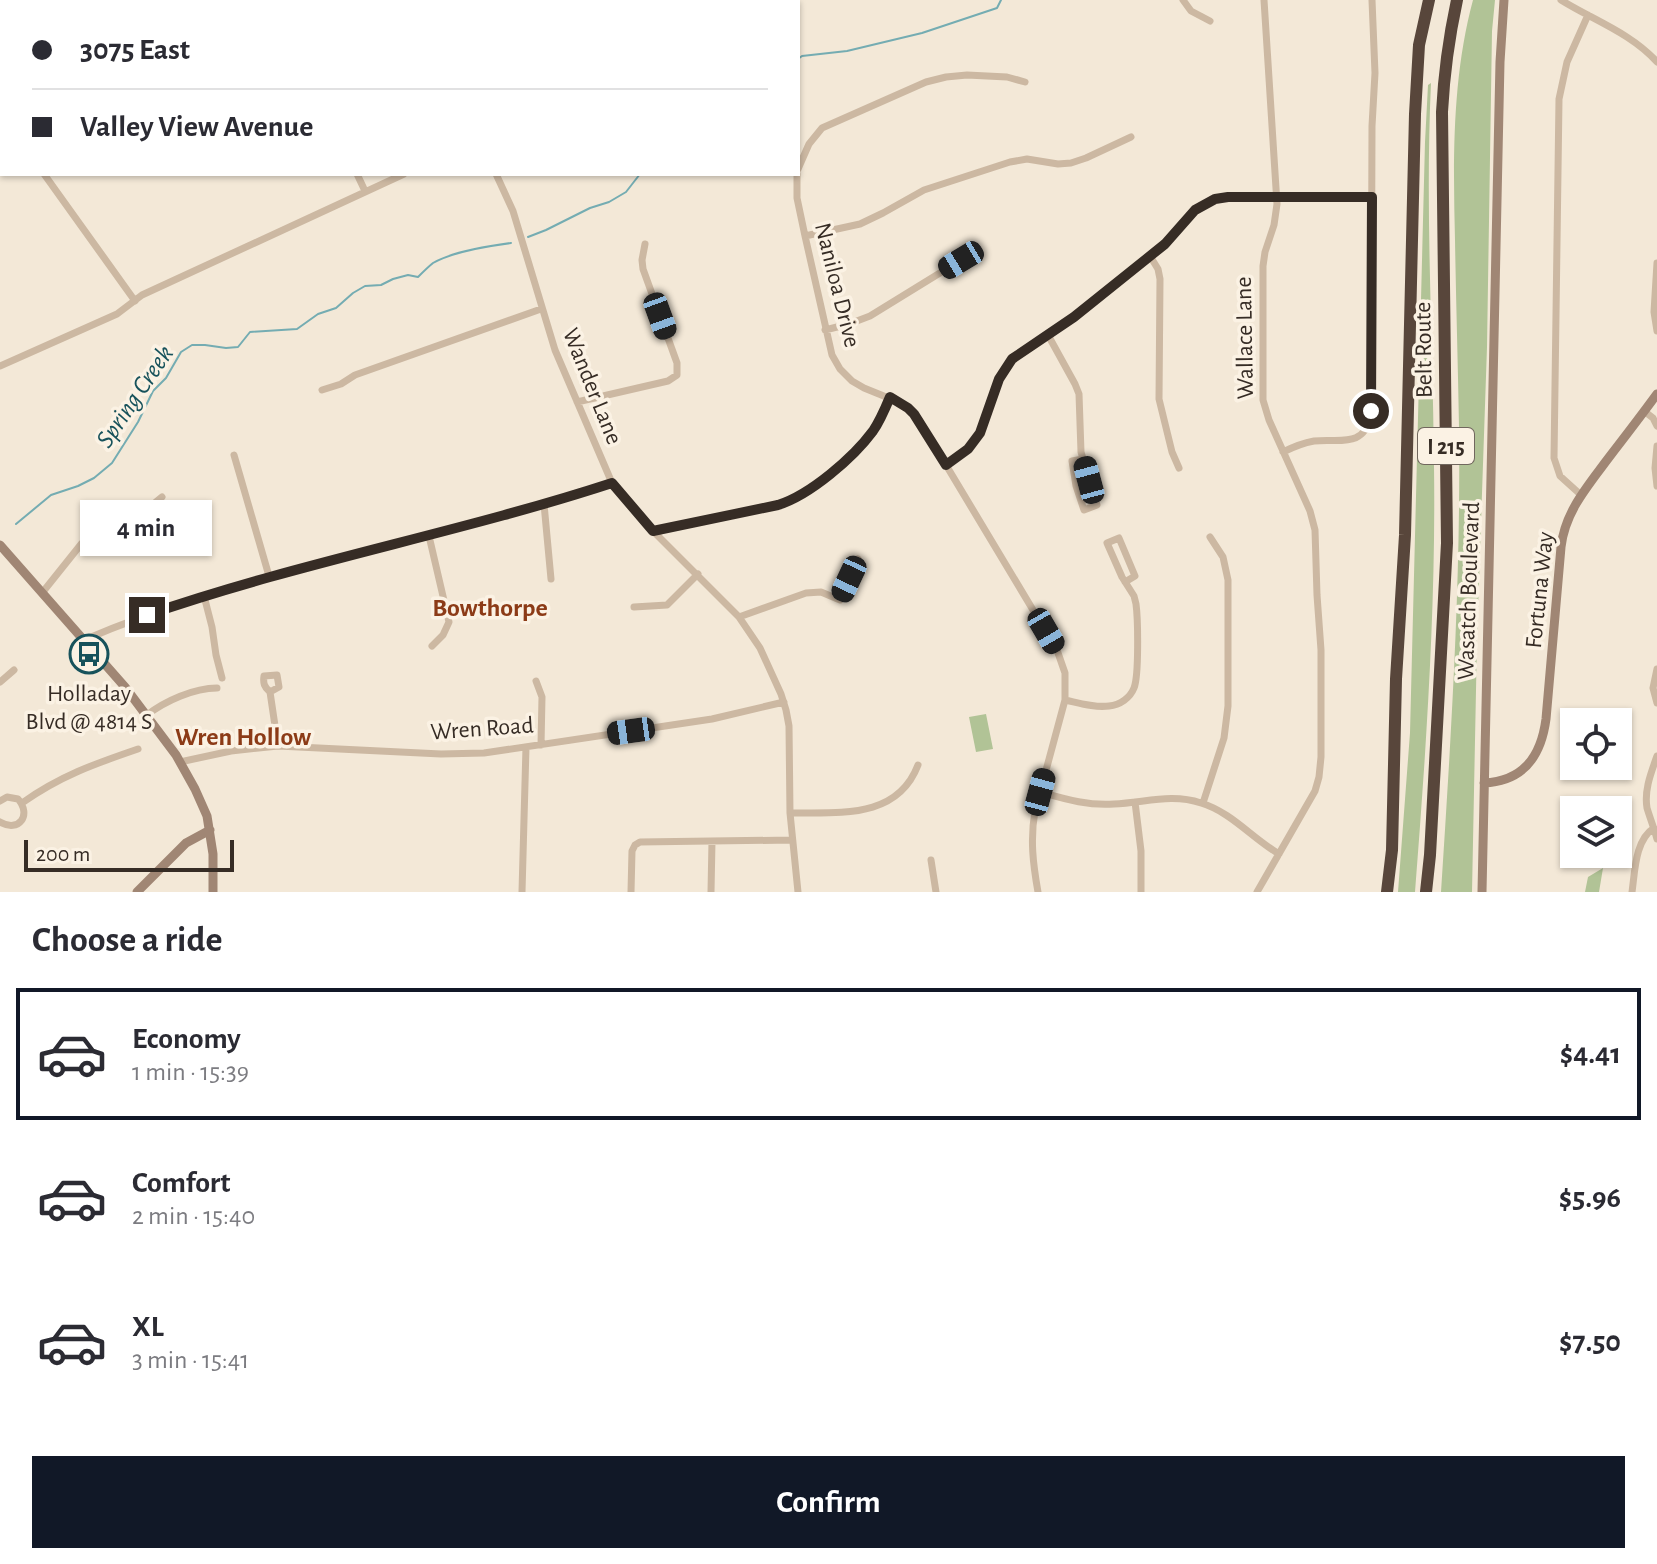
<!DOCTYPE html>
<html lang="en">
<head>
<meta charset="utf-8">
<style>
  :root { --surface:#fff; --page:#f2f2f3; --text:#2b2b33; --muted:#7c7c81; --line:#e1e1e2; --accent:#111827 }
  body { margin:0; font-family:"Alegreya Sans",sans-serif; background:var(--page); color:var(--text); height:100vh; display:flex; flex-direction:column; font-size:30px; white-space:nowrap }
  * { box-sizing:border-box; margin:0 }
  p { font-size:26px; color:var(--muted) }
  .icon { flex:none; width:44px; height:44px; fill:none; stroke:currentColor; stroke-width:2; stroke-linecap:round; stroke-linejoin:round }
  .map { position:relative; height:892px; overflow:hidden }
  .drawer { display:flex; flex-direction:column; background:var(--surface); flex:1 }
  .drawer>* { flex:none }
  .banner { position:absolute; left:0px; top:0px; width:800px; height:176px; box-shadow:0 2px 6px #0004; display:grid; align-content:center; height:176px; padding:0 32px; background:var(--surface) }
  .fabs { position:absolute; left:1560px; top:708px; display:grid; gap:16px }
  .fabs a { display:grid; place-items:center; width:72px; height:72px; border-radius:0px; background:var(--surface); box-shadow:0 2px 6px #0004; font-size:40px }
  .scale { position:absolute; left:24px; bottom:20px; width:210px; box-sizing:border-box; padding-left:8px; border:4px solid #362c25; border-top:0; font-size:22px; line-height:28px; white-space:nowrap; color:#362c25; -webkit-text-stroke:6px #fbf2e4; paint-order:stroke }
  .end { position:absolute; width:36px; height:36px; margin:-18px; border:10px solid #362c25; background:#fff; box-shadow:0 0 0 4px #fff }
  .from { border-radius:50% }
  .bubble { position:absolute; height:56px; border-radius:0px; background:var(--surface); box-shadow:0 2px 6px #0004; font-size:26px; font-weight:700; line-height:56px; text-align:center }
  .car { position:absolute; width:24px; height:48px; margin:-24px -12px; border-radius:10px; box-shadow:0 0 6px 2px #0007; background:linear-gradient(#222 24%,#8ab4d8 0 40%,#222 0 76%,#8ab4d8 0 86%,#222 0) }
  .banner b { display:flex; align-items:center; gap:28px; height:76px; font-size:30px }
  .banner b+b { border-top:2px solid var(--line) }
  .banner i { width:20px; height:20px; background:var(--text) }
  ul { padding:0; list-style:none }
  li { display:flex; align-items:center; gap:24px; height:132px; margin:0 16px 12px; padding:0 16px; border:4px solid transparent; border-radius:0px }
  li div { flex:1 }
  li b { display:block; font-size:30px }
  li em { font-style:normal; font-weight:700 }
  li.on { border-color:var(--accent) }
  li>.icon { width:72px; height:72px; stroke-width:1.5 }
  h2 { padding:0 32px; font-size:36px; line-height:96px }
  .primary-button { display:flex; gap:16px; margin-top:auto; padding:16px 32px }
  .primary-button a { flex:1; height:92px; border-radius:0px; background:var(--accent); color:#fff; font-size:32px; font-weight:700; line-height:92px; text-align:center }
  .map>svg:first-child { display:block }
  .green { fill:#b1c396 }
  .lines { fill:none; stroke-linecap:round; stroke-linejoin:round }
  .stream { stroke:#74acb2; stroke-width:2 }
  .street { stroke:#ccb8a2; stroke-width:7 }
  .secondary { stroke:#a08674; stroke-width:9 }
  .highway { stroke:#58463b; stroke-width:12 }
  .route { stroke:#362c25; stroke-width:10 }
  .labels { text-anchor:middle; stroke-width:7; stroke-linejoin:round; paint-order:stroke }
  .shield { fill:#fbf2e4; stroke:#71675e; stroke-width:2 }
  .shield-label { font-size:22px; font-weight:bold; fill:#362c25 }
  .street-label { font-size:24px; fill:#362c25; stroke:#fbf2e4 }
  .poi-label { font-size:24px; fill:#362c25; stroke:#fbf2e4 }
  .water-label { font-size:26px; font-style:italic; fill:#17525b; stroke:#fbf2e4 }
  .neighbourhood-label { font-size:26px; font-weight:bold; fill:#8c3b17; stroke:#fbf2e4 }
</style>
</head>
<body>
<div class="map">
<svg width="1657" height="892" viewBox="0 0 1657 892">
  <rect width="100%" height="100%" fill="#f3e8d7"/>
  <path class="green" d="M1473,0H1495L1492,31L1487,347L1477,640L1472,892H1441C1451,738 1461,582 1459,427C1458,365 1456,303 1455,240C1453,160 1452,78 1473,0Z
    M1431,83C1425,210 1433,339 1434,466C1436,608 1426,751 1415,892H1398L1410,733L1425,142L1428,85Z
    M986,714L993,749L976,752L969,717Z
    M1603,868L1599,892H1585L1588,877Z"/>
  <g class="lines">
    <path class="stream" d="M798,59L802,56L847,51L922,33L997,8L1001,0
      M528,237L546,230L590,208L609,202L626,192L640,174
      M16,524L51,495L78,486L94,478L112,463L138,422L153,391L166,378L181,352L192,345H205L226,348L238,347L250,332L297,329L318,314L336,308L353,293L365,286L381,285L393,279L408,275L418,277C423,272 428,267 433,263C454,251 488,246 511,243"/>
    <path class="street" d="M103,0L104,2
      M191,0L192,2
      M349,0L351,2
      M1183,0L1191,11L1210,21
      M1561,0C1593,20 1631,33 1657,62
      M783,2L785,0
      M0,42L2,41
      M0,110L2,112
      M798,169L809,144L822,128L926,82L946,77L967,75L1007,77L1025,82
      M44,174L135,301
      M357,174L365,191
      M496,174L513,211L555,350L612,483L653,531L739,617L760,648L781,694L786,710L789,726L790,813L798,892
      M797,174V198L805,236L832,355L840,369L852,381L864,388L901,403L919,420L1057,650L1065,673V700L1035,811C1030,839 1033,864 1038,892
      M805,236L860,224L883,213L924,190L1010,162L1027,159L1058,164L1071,163L1086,158L1131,137
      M1150,256L1158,269L1160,279L1159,399L1172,452L1179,468
      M1657,263L1654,312L1657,331
      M825,330L849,324L870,316L961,260
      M1048,335L1075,384L1079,394L1081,452L1097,505L1084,510L1076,486L1072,461L1083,459
      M0,366L117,314L142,295L404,174
      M322,390L341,384L355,375L541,309
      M577,402L668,381L677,375V363L643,269L642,260L645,244
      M1644,411L1653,418L1657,426
      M1657,446L1655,468L1657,486
      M1283,452C1293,447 1303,443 1314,441C1339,438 1363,449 1371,416L1372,126L1375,73L1372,0
      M234,455L269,576
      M946,465L968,449L980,433L999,379L1012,359L1074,317L1165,244L1195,210L1215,199L1235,196L1372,197
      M1581,495L1560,476L1554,458L1559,99L1567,62L1588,15
      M544,504L551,579
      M653,531L778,505C810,495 854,458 873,431C880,421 885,409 890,397
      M429,536L449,622L443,635L432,646
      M42,593L82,543L145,511L162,497
      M204,596L212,627L216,655L222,678
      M634,607L667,605L698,574
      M739,617L806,593L821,592L840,600L858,559
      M84,640C165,605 249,582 335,560C428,537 520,512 612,483
      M1657,669L1653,688L1657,703
      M536,681L542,697L541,745
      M0,682L14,670
      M270,692L279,687L277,675L264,676C263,683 264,687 270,692L278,746
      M1065,700C1079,703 1095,708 1109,706C1120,705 1130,698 1134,688C1139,676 1138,619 1136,604L1134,596L1122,577L1107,543L1119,538L1135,576L1125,582
      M147,715C165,701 194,688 217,688
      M1657,756C1651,773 1644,790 1647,808C1650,818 1654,828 1657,839
      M180,762L231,751L278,746L441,754L484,753L712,719L784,702
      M1040,792C1065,799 1088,806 1114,804C1144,803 1171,793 1201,803C1231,812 1252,838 1279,854
      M0,801L7,797L18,799C32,815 19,833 0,822
      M1135,802L1141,851V892
      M22,803C60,776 94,764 138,749
      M1203,803L1224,738L1228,706V580L1223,557L1210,537
      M790,813C838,812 897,820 918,765
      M931,860L936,892
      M522,892L526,747
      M631,892L632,851L635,845L640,842L792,840
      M711,892L712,841
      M1257,892L1315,791L1319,777L1321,757V650L1317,595L1315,530L1310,511L1269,420L1263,400V266L1265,252L1274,225L1277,204L1264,0
      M1632,892C1635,871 1635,840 1654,828"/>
    <path class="secondary" d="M298,2L302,0
      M0,136L2,135
      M0,545L125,687L176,755L195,789L207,816L213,854V892
      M1484,783C1523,781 1541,757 1546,719L1561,547C1565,512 1587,487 1607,460C1624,438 1641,416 1657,394
      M137,892L186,843L210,830
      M1482,892L1500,62L1504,0"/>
    <path class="highway" d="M1387,892L1392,850L1396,679L1405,535L1415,114L1419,45L1429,0
      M1426,892L1430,855L1447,543L1442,112C1444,74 1449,37 1457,0"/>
  </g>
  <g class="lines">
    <path class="route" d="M147,615C300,562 459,533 612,483L653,531L778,505C810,495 853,458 873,431C880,421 885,409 890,397L908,408L914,414L946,465L968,449L980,433L999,379L1012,359L1074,317L1165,244L1195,210L1215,199L1228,197H1372L1371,411"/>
  </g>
  <defs>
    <symbol id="bus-ring" viewBox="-11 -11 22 22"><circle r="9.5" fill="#fbf2e4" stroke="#17525b" stroke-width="1.5"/><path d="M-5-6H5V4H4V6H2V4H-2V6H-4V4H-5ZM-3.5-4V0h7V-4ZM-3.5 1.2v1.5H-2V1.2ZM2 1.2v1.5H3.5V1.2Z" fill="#17525b"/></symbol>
  </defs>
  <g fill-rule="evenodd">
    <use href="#bus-ring" x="67" y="632" width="44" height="44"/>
  </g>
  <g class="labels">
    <rect class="shield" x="1418" y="428" width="56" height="36" rx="6"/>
    <g class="shield-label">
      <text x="1446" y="454">I 215</text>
    </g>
    <g class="street-label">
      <text transform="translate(838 285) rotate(76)" y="8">Naniloa Drive</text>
      <text transform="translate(1244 338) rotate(-91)" y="8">Wallace Lane</text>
      <text transform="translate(1423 350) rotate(-91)" y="8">Belt Route</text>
      <text transform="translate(593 386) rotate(68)" y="8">Wander Lane</text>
      <text transform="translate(1539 590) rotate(-84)" y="8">Fortuna Way</text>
      <text transform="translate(1468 591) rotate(-88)" y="8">Wasatch Boulevard</text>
      <text transform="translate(482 728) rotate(-4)" y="8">Wren Road</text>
    </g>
    <g class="poi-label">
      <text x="89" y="701">Holladay<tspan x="89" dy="28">Blvd @ 4814 S</tspan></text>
    </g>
    <g class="water-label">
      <text transform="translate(134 396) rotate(-56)" y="9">Spring Creek</text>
    </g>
    <g class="neighbourhood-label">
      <text x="490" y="616">Bowthorpe</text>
      <text x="243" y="745">Wren Hollow</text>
    </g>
  </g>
</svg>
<div class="fabs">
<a><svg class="icon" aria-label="locate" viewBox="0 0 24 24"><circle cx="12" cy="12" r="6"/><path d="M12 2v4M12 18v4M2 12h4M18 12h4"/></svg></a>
<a><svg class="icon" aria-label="layers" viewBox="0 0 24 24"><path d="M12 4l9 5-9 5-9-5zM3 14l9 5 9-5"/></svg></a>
</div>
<div class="scale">200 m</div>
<i class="end from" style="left:1371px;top:411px"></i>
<i class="end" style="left:147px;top:615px"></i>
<div class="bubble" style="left:80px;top:500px;width:132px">4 min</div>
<i class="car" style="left:961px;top:260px;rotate:239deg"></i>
<i class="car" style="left:660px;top:316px;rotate:160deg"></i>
<i class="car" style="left:1089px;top:480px;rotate:345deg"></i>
<i class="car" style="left:849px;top:579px;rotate:205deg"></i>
<i class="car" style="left:1046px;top:631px;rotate:150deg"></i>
<i class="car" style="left:631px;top:731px;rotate:262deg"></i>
<i class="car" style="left:1040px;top:792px;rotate:15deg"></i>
<div class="banner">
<b><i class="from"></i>3075 East</b>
<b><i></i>Valley View Avenue</b>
</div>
</div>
<section class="drawer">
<h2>Choose a ride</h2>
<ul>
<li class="on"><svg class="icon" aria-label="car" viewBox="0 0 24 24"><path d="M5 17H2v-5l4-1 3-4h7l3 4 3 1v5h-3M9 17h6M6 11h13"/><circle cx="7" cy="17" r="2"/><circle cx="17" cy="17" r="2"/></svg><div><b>Economy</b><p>1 min · 15:39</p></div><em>$4.41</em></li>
<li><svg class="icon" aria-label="car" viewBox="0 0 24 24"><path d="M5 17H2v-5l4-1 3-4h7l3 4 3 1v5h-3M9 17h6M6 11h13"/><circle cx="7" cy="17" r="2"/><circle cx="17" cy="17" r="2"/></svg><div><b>Comfort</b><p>2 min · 15:40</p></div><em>$5.96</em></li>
<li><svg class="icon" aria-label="car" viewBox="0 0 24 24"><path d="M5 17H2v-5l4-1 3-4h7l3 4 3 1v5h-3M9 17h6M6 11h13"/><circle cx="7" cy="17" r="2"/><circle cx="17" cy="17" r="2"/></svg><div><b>XL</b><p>3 min · 15:41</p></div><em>$7.50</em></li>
</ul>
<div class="primary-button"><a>Confirm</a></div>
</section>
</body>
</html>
